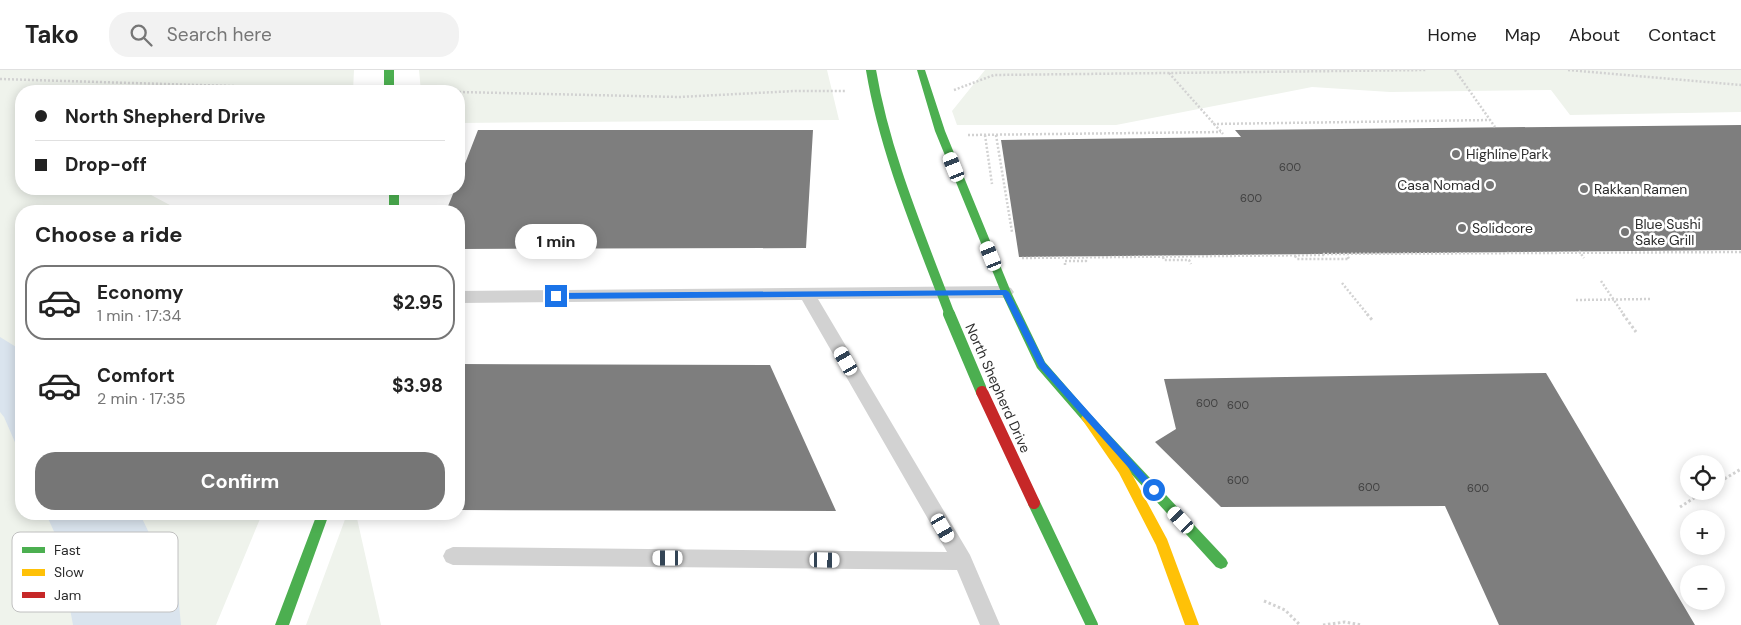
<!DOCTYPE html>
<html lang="en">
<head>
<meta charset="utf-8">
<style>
  :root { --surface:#fff; --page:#f2f2f2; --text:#222; --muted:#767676; --line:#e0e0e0; --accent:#767676 }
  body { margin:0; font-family:"DM Sans",sans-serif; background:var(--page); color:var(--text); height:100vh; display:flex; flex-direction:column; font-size:19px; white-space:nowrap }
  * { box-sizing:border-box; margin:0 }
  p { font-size:16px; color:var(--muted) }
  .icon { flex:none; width:28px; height:28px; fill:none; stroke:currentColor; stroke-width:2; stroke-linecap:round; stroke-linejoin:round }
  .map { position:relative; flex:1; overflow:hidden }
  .side { position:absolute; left:15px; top:135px; width:450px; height:315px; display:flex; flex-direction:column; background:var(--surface); border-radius:20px; box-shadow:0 2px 12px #0003 }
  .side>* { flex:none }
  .banner { position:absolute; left:15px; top:15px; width:450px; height:110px; border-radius:20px; box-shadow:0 2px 12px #0003; display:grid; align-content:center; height:110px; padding:0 20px; background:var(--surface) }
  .controls { position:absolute; left:1680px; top:385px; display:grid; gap:10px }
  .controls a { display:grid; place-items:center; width:45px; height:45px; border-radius:50%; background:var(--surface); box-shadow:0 2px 12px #0003; font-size:25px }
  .end { position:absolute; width:22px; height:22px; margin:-11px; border:6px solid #1a73e8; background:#fff; box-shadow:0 0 0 2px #fff }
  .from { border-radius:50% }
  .bubble { position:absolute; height:35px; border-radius:18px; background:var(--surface); box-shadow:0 2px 12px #0003; font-size:16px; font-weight:700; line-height:35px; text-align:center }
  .car { position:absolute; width:15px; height:30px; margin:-15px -8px; border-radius:6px; box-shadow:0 0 4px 1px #0007; background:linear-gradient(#fff 24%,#345 0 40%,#fff 0 76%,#345 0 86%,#fff 0) }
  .banner b { display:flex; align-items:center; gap:18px; height:48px; font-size:19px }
  .banner b+b { border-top:1px solid var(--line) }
  .banner i { width:12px; height:12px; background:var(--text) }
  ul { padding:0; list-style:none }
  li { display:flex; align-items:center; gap:15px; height:75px; margin:0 10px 8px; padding:0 10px; border:2px solid transparent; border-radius:20px }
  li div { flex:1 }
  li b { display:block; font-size:19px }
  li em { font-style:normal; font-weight:700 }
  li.active { border-color:var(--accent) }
  li>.icon { width:45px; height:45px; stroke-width:1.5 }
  h2 { padding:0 20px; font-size:22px; line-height:60px }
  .action { display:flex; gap:10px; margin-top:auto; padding:10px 20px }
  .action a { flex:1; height:58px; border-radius:20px; background:var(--accent); color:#fff; font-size:20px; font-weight:700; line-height:58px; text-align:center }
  header { display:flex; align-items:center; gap:30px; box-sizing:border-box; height:70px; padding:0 25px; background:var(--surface); border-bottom:1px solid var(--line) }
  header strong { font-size:24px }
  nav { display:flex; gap:28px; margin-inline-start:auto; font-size:18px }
  .search { width:350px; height:45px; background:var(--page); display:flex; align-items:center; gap:12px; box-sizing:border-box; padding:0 18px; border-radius:20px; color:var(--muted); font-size:19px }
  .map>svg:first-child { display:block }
  .green { fill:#eff3ec }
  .water { fill:#dae4ee }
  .building { fill:#7e7e7e }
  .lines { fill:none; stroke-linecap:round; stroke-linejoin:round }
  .path-far1 { stroke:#d2d2d2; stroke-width:2.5; stroke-dasharray:2 2; stroke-linecap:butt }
  .path { stroke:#d2d2d2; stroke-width:3; stroke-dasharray:2.5 2.5; stroke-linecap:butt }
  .lane { fill:#d2d2d2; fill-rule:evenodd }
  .fast { fill:#4caf50; fill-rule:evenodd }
  .slow { fill:#ffc107; fill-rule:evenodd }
  .fast-bridge-far1 { stroke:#4caf50; stroke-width:10 }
  .fast-bridge { stroke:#4caf50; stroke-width:12 }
  .jam-bridge { stroke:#c62828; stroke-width:12 }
  .route { fill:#1a73e8 }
  .poi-dot { fill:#767676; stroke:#fff; stroke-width:2 }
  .labels { text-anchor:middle; stroke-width:5; stroke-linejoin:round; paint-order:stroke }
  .number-label { font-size:11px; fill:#414141 }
  .poi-label { font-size:14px; fill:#2d2d2d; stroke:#fff; text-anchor:start }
  .street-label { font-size:14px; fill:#2d2d2d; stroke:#fff }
  .key { fill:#fff; stroke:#c0c0c0; stroke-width:1 }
  .key-label { font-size:14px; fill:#2d2d2d }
</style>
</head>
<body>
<header>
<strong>Tako</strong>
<div class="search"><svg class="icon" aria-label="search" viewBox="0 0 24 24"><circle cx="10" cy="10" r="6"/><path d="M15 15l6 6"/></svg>Search here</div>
<nav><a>Home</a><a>Map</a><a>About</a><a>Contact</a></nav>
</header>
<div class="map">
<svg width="1741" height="555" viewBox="0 0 1741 555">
  <rect width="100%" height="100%" fill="#fff"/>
  <path class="green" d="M0,0H354L353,21H21V119H140L181,141H21V444H262L216,555H0Z
    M419,0H827L839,50L459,53V21H421Z
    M985,0H1741V42L1570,45L1551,20L1390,22L1312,17L1116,55H957L952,41Z
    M347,444H356L381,555H306Z"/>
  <path class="water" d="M0,267L21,280V386L4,347L0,342Z
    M46,444H140L178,524L181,555H73L57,468Z"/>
  <path class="building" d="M1741,55V180L1019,187L1001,70L1241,67L1235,60Z
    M478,60H813L806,178L459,179V141H446L455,119H459V109Z
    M459,294L770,295L836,441L459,440Z
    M1546,303L1695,555H1499L1445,436L1221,437L1155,372L1176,359L1164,309Z"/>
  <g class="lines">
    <path class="path-far1" d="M1455,0L1495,57
      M1568,0L1741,15
      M1169,3L1223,64
      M0,9L363,20
      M954,20L994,5L1427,0
      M415,21H424
      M459,22L679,27L795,21H845
      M1213,54L1490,50
      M968,65L1221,62
      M985,65L992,114
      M996,65L1012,162
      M1579,181L1584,188
      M1323,184L1741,182
      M1295,186L1297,189H1349L1347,185
      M1163,187L1164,190H1189L1191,194
      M1022,188L1324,185
      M1065,195V191H1086L1085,188
      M1601,211L1624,245
      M1342,213L1368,245
      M1576,230L1651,229"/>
    <path class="path" d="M1367,244L1373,251
      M1623,244L1636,262
      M1716,414L1741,399
      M1680,437L1705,421
      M1264,531L1285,540L1300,555
      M1323,555L1345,552L1362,555"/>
    <path class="lane" d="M1006,216L1011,218L1014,222L1011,226L1006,228L818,229L970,485L1000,555H980L957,500L453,495L446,492L443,486L446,480L453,477L947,482L802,230L459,233V221Z"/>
    <path class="fast" d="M917,0H925L945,61L1011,222L1045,292L1091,345L1226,489L1228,493L1226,497L1221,499L1216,497L1083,351L1037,298L1001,222L935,61Z
      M389,119H399V141H389Z
      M317,444H329L289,555H275Z"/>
    <path class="slow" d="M1087,343L1091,345L1127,395L1167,469L1199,555H1185L1156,475L1119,403L1081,348L1083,345Z"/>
    <path class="fast-bridge-far1" d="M389,0V21
      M871,0C885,84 920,165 950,245"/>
    <path class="fast-bridge" d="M949,244L982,322
      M1034,433L1092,555"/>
    <path class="jam-bridge" d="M982,322L1034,433"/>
  </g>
  <path class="route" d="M1006,220L1009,222L1045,293L1157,418V423H1151L1039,297L1003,225L556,229L552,226L556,223Z"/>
  <g class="poi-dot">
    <circle cx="1456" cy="84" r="5"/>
    <circle cx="1490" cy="115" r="5"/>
    <circle cx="1584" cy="119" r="5"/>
    <circle cx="1462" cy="158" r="5"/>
    <circle cx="1625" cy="162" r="5"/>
  </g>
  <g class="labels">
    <g class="number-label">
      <text x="1290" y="101">600</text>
      <text x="1251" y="132">600</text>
      <text x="1207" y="337">600</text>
      <text x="1238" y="339">600</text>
      <text x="1238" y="414">600</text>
      <text x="1369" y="421">600</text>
      <text x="1478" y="422">600</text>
    </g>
    <g class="poi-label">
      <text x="1466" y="89">Highline Park</text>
      <text x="1480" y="120" text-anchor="end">Casa Nomad</text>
      <text x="1594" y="124">Rakkan Ramen</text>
      <text x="1635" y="159">Blue Sushi<tspan x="1635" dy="16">Sake Grill</tspan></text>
      <text x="1472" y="163">Solidcore</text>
    </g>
    <g class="street-label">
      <text transform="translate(998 318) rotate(66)" y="5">North Shepherd Drive</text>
    </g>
  </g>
  <rect x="12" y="462" width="166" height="80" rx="8" class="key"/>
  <rect x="22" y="477" width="23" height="6" fill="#4caf50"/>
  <rect x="22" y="499" width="23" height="7" fill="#ffc107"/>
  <rect x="22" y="522" width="23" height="6" fill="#c62828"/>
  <g class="key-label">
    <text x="54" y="485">Fast</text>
    <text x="54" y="507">Slow</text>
    <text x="54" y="530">Jam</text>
  </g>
</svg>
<div class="controls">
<a><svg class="icon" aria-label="locate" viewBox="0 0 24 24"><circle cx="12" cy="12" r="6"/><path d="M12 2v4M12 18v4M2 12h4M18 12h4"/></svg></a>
<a>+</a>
<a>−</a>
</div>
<i class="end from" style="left:1154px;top:420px"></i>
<i class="end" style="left:556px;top:226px"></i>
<div class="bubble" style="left:515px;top:154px;width:82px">1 min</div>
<i class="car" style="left:954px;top:97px;rotate:338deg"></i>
<i class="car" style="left:991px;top:186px;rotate:338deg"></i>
<i class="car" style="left:846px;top:291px;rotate:330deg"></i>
<i class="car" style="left:1181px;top:450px;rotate:317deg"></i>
<i class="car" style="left:943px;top:458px;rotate:150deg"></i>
<i class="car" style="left:668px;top:488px;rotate:270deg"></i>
<i class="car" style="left:825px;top:490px;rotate:91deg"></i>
<div class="banner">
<b><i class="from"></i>North Shepherd Drive</b>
<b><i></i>Drop-off</b>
</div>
<section class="side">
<h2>Choose a ride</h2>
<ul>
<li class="active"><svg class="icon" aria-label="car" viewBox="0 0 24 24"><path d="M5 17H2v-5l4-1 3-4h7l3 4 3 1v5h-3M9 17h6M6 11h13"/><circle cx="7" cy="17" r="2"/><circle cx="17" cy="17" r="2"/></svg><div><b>Economy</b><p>1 min · 17:34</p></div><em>$2.95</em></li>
<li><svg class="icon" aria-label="car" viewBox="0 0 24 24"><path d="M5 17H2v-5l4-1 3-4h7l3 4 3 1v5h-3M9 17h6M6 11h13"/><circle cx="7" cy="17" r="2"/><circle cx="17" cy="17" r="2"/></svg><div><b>Comfort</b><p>2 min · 17:35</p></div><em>$3.98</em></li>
</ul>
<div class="action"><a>Confirm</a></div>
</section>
</div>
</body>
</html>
